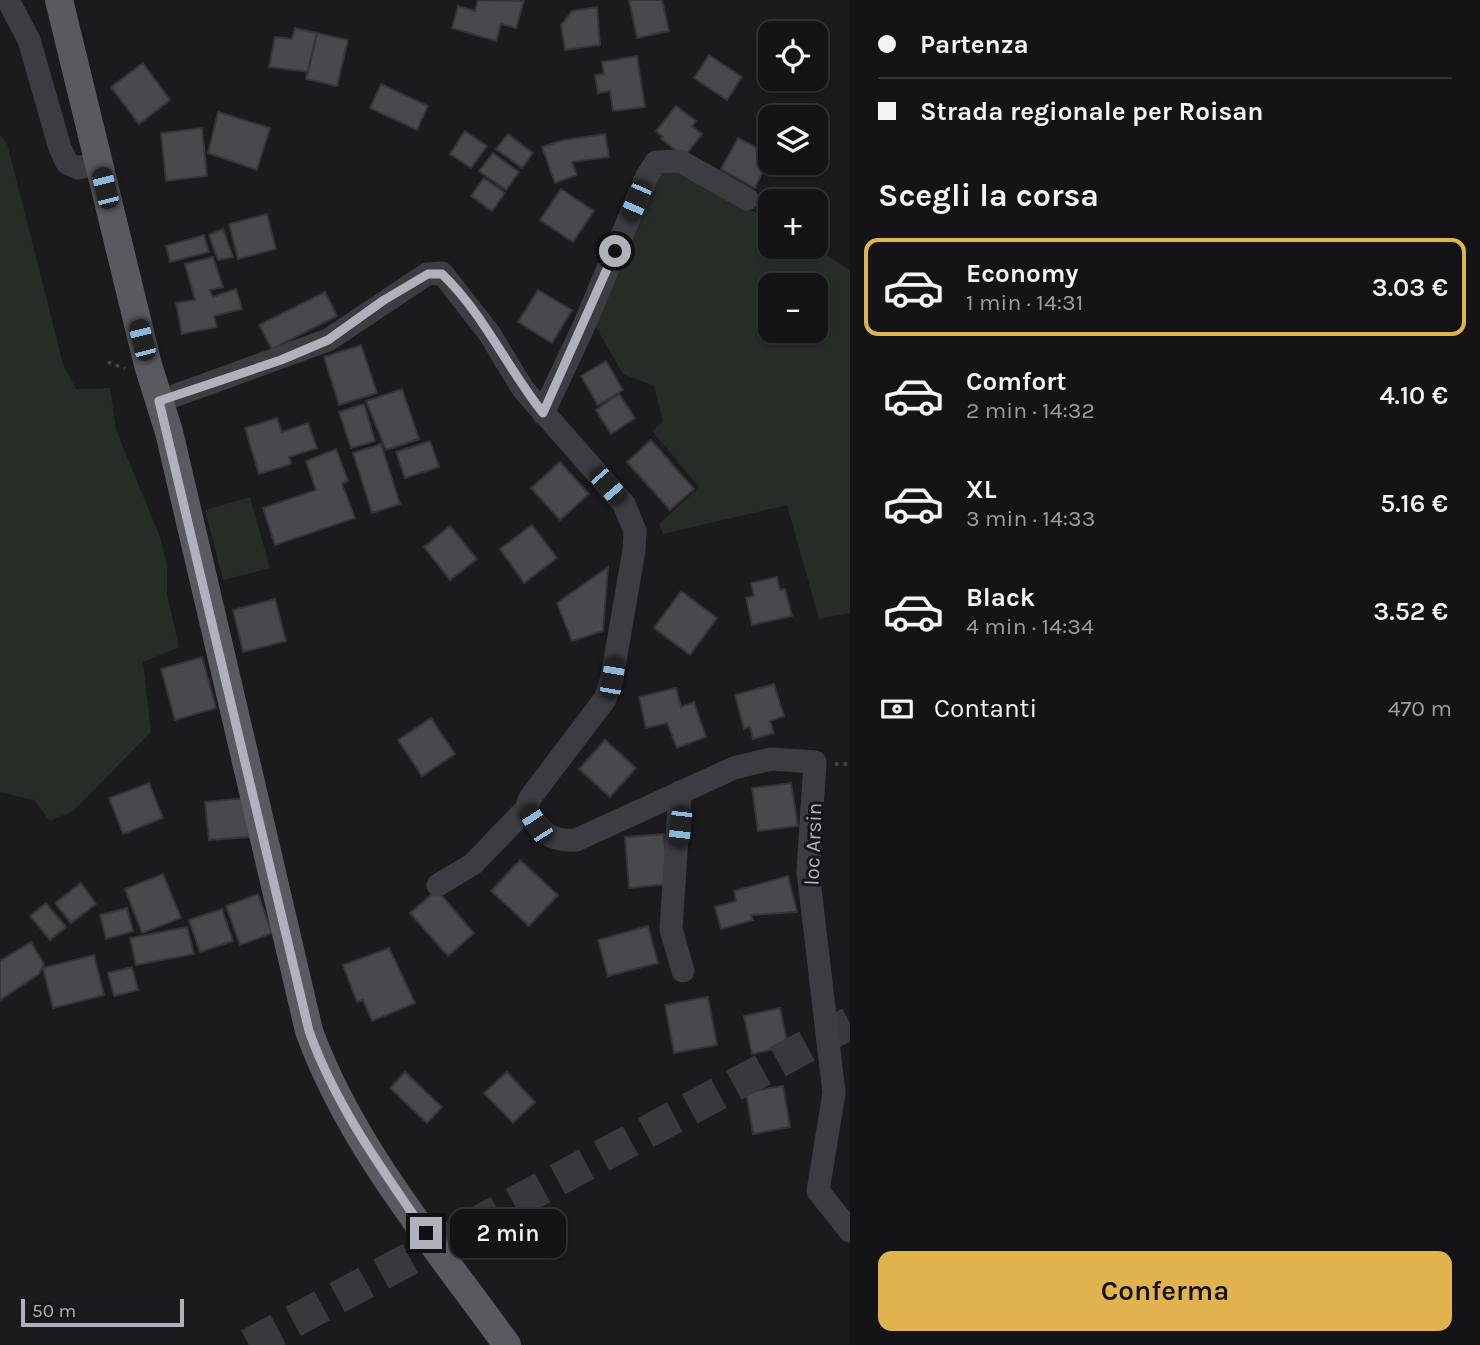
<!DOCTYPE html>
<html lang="it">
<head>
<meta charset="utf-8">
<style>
  :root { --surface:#141416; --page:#1d1d1f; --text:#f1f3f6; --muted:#9d9ea1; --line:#333335; --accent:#e1b34f }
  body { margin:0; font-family:Karla,sans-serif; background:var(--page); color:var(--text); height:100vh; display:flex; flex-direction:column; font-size:26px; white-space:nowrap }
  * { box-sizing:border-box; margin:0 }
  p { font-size:23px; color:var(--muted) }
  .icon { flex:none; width:38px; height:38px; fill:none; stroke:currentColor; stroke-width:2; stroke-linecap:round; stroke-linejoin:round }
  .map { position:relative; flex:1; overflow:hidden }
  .panel { display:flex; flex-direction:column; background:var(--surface); width:630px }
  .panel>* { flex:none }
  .guide { display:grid; align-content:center; height:154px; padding:0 28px; background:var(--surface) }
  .tools { position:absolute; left:758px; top:21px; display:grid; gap:14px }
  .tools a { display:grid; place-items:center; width:70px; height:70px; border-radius:14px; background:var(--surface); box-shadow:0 2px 5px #0004,0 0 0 2px var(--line); font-size:35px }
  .scale { position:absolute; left:21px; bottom:18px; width:163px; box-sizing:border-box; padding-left:7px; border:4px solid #afb2bb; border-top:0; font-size:19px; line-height:24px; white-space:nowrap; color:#afb2bb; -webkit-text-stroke:5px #161618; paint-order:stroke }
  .end { position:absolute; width:32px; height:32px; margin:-16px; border:9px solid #afb2bb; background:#111; box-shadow:0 0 0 4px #111 }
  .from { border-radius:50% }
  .bubble { position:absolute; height:49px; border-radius:14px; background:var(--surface); box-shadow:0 2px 5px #0004,0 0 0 2px var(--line); font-size:23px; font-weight:600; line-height:49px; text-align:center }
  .car { position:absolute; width:21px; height:42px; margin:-21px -10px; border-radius:9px; box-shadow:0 0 5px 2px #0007; background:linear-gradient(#222 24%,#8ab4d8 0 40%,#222 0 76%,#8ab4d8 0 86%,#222 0) }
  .guide b { display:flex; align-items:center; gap:24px; height:66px; font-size:26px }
  .guide b+b { border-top:2px solid var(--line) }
  .guide i { width:18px; height:18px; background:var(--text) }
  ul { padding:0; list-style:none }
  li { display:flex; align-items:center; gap:21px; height:98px; margin:0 14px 10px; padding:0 14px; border:4px solid transparent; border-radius:14px }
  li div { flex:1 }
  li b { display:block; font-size:26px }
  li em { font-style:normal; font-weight:600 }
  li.active { border-color:var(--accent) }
  li>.icon { width:63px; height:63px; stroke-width:1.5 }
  h2 { padding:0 28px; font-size:32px; line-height:84px }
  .pay { display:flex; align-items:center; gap:18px; height:77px; padding:0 28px; font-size:26px }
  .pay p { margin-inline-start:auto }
  .cta { display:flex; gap:14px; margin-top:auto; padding:14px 28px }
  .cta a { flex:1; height:80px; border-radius:14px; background:var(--accent); color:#111; font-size:28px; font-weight:600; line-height:80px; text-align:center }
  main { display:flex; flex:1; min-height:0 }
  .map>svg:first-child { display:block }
  .green { fill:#252d26; fill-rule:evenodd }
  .building { fill:#48484d; stroke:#353539; stroke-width:2 }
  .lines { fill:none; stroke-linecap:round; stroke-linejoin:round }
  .highway-tunnel { stroke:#39393d; stroke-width:33; stroke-dasharray:33 17; stroke-linecap:butt }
  .path { stroke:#424448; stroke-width:3.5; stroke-dasharray:3.5 5; stroke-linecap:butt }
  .minor { stroke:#3c3d42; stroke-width:23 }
  .major { stroke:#595a60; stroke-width:28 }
  .route { stroke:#afb2bb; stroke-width:9 }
  .labels { text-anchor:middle; stroke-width:6; stroke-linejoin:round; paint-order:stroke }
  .street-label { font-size:21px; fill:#afb2bb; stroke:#161618 }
</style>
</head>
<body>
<main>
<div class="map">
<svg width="850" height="1345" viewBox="0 0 850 1345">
  <rect width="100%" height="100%" fill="#1b1b1d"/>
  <path class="green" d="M0,135L7,143L63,364L76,389L110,388L116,430L160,537L167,566V594L179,647L143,662L151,732L73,811L50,821L34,800L0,792Z
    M678,167L770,221V247H813L850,270V613L819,619L787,505L663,534L659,524L699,487L652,431L663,422L654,386L623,374L593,322L655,177ZM770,285H816V331H770Z
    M250,497L270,568L223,580L205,510Z"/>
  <path class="building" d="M478,0L524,1L516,28L501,24L496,41L452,28L458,6L475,11Z
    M629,0H662L669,31L637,38Z
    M597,7L600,45L565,50L561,25L572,11Z
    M295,28L317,33L308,72L269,67L275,37L292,39Z
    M317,33L348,40L337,86L306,79Z
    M709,55L742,77L727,100L694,78Z
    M637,56L645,107L613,111L610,91L598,93L595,75L604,74L602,62Z
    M143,63L170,100L139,124L111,87Z
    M381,84L428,106L417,130L370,108Z
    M676,106L696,121L692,126L702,134L684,157L661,139L663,137L656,131Z
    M218,112L270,128L257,170L208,153Z
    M202,128L207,176L166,181L161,133Z
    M465,131L487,146L471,168L450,154Z
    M508,134L533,153L522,168L496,149Z
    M605,134L609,157L572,162L577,175L555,183L542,147L564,140Z
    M738,138L770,155L755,188L721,169Z
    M493,153L519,172L506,190L479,171Z
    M484,178L505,193L492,211L471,196Z
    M561,189L594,211L573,242L540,220Z
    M267,214L276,249L238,259L229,224Z
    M223,229L233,257L218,260L209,235Z
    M204,235L209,252L170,262L166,246Z
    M213,257L223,287L210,290L213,297L236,289L242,309L214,316L217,327L182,334L176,303L195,300L185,264Z
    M538,290L572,310L552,343L518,322Z
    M325,292L337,316L272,349L259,325Z
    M361,345L377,393L339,405L324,357Z
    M606,361L623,390L598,405L581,376Z
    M402,389L419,439L386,450L366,401Z
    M619,394L635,418L611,434L596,410Z
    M364,404L375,441L351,448L339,412Z
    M277,418L282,432L308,423L317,448L289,457L291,464L259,474L245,428Z
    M651,440L694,489L670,510L627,462Z
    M430,441L439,467L405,478L396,452Z
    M381,444L400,504L372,513L353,453Z
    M336,449L348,481L342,484L355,518L275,545L263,508L316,490L306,461Z
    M560,462L589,494L560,520L531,488Z
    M532,525L557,558L524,583L500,549Z
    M450,526L477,559L450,580L424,547Z
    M608,567L603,631L572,641L557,603Z
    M777,577L780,590L785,589L792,616L752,625L746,598L754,596L751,583Z
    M681,591L717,618L690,655L654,628Z
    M275,599L286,641L243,652L233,610Z
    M202,657L216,708L175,720L161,669Z
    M774,684L784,716L770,721L774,733L753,739L750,727L744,729L735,695Z
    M676,688L681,707L694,702L706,737L677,748L667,723L646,728L639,697Z
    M431,718L455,754L422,776L398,740Z
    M605,740L636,768L610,797L579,769Z
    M149,783L163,818L123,834L109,798Z
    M791,783L798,826L758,831L752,788Z
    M246,798L249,837L209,840L205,802Z
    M664,834L668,884L629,888L625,837Z
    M520,860L558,895L529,926L491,891Z
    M163,874L181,918L142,933L125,889Z
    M788,876L797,912L751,915L753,920L721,929L715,907L736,901L734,891Z
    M81,883L96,904L71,923L55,903Z
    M437,890L474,933L448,956L410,913Z
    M258,894L272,933L240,945L226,906Z
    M46,903L66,927L50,940L30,916Z
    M127,908L133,931L106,939L100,915Z
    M222,909L233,941L200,952L189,920Z
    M648,926L658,963L608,976L598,940Z
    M187,927L194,954L136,965L130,938Z
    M31,942L44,964L39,974L0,1000V961Z
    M389,948L415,1003L372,1021L363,1000L357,1002L343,965Z
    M94,955L104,995L53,1008L43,968Z
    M132,967L138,990L114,996L108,973Z
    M708,997L717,1045L674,1053L665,1005Z
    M780,1008L788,1046L752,1054L744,1016Z
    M405,1072L442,1107L427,1123L390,1088Z
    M507,1072L535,1102L513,1123L484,1093Z
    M783,1086L790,1127L753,1134L746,1092Z"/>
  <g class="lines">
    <path class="highway-tunnel" d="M249,1345L850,1023"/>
    <path class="path" d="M108,362L125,369
      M835,764H850"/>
    <path class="minor" d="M8,0L29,40L60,148L67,163L78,168L99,163
      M160,401L328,340L427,274L442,273L489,333L523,389L624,504L635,531L634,550L612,678L605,699L530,798L526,809L473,864L438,885
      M543,413L583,328L647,176L656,162L680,161L747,199
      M680,792L671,929L683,971
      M526,809C540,831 549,842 576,840L734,768L771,759L815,762L808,871L834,1093L818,1191L850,1231"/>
    <path class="major" d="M59,0L148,365L169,432L309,1031C351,1147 436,1246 507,1345"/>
  </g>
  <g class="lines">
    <path class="route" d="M426,1233C381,1168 336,1106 309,1031L159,401L281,360L328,340L384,300L428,274H442C484,314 507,368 543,413L615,251"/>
  </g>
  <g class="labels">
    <g class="street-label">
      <text transform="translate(813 844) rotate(-88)" y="7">loc Arsin</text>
    </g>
  </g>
</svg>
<div class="tools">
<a><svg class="icon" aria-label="locate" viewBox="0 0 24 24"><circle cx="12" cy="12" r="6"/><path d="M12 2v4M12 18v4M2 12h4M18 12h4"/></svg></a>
<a><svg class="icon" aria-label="layers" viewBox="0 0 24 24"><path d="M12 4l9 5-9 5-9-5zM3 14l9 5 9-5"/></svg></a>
<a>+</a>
<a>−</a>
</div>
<div class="scale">50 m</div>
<i class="end from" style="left:615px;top:251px"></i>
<i class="end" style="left:426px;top:1233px"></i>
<div class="bubble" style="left:450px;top:1209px;width:116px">2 min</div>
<i class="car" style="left:105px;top:188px;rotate:346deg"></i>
<i class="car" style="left:636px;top:201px;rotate:203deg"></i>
<i class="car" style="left:142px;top:340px;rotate:346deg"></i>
<i class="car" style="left:608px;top:486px;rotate:139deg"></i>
<i class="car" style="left:612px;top:678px;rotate:10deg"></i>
<i class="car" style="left:536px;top:824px;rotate:327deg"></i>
<i class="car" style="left:680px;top:827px;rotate:186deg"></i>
</div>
<section class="panel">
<div class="guide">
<b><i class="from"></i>Partenza</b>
<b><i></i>Strada regionale per Roisan</b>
</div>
<h2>Scegli la corsa</h2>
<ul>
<li class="active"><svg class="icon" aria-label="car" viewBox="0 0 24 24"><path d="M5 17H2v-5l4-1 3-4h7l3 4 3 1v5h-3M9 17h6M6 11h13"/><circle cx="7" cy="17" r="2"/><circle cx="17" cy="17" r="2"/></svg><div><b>Economy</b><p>1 min · 14:31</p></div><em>3.03 €</em></li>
<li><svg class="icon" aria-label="car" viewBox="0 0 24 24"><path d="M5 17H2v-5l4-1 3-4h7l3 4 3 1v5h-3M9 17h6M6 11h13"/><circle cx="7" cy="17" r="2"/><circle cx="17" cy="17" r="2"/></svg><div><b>Comfort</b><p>2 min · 14:32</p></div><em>4.10 €</em></li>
<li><svg class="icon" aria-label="car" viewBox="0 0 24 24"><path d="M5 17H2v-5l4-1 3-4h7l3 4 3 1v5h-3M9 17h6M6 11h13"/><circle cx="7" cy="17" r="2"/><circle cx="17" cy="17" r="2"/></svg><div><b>XL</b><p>3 min · 14:33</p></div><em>5.16 €</em></li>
<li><svg class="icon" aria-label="car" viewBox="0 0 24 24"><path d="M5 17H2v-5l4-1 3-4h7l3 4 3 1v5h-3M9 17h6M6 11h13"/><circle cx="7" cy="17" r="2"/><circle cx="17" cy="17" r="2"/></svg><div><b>Black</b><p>4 min · 14:34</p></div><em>3.52 €</em></li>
</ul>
<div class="pay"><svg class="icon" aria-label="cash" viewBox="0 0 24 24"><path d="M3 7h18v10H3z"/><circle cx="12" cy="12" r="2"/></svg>Contanti<p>470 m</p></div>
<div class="cta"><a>Conferma</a></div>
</section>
</main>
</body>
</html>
